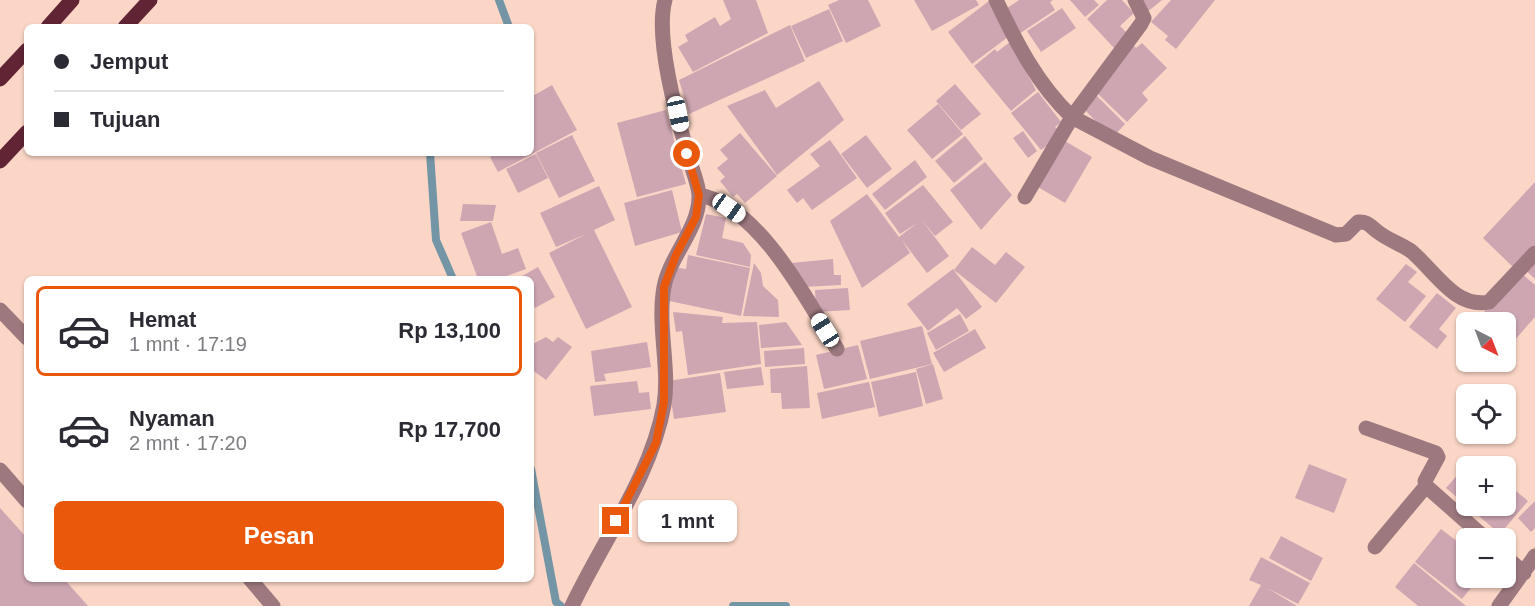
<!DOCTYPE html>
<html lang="id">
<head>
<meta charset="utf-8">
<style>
  :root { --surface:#fff; --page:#f7f7f7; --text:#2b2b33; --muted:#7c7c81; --line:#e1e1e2; --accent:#ea580c }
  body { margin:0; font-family:Arial,sans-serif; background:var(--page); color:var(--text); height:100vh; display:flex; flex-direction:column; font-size:22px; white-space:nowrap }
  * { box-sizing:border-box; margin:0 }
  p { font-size:20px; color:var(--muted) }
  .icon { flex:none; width:33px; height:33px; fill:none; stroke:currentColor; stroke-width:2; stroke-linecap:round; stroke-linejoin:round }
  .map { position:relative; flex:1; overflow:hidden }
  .drawer { position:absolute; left:24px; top:276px; width:510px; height:306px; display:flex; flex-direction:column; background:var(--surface); border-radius:9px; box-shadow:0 2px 4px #0004 }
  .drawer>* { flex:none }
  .guide { position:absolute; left:24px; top:24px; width:510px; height:132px; border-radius:9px; box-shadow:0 2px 4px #0004; display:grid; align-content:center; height:132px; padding:0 30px; background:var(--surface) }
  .needle { width:39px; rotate:138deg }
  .buttons { position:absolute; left:1456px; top:312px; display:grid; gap:12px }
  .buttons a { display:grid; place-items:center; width:60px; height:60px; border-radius:9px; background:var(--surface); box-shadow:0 2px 4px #0004; font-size:30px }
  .end { position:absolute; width:27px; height:27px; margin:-14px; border:8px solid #ea580c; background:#fff; box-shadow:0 0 0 3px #fff }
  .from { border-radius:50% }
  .bubble { position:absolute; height:42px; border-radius:9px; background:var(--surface); box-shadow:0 2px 4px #0004; font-size:20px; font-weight:700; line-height:42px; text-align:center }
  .car { position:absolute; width:18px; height:36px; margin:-18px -9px; border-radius:8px; box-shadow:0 0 4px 2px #0007; background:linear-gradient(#fff 24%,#345 0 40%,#fff 0 76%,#345 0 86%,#fff 0) }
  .guide b { display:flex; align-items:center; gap:21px; height:57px; font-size:22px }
  .guide b+b { border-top:2px solid var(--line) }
  .guide i { width:15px; height:15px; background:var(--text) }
  ul { padding:10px 0 0; list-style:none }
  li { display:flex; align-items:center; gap:18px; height:90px; margin:0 12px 9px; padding:0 18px; border:3px solid transparent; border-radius:9px }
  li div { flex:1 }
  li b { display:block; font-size:22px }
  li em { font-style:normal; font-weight:700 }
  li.current { border-color:var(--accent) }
  li>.icon { width:54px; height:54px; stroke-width:1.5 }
  .button { display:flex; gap:12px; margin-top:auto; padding:12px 30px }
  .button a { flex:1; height:69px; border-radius:9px; background:var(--accent); color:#fff; font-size:24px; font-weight:700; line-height:69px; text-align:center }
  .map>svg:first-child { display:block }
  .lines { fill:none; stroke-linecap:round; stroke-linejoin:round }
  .stream { stroke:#7495a5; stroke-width:8 }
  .building { fill:#cda6b2 }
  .minor { stroke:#9d797f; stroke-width:15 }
  .major { stroke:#602434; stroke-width:15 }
  .route { stroke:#ea580c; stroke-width:8 }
</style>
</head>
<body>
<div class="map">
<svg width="1535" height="606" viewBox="0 0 1535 606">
  <rect width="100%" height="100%" fill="#fbd6c6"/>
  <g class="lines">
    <path class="stream" d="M499,0L509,27
      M430,153L436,240L453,279
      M531,469L556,602L561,606
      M733,606H786"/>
  </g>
  <path class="building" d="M723,0H756L768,33L693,72L678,47L688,41L685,35L715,17L720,26L731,19Z
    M839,0H868L881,26L846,43L828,5Z
    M914,0H976L979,5L932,31Z
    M1019,0H1053L1050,2L1055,10L1019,34L1004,10Z
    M1070,0H1094L1099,5L1085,17Z
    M1107,0H1122L1134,13L1120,26L1129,35L1114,48L1087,19Z
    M1138,0H1162L1146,13Z
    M1171,0H1215L1176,49L1165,40L1168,36L1151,22Z
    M989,1L1008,37L972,64L948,32Z
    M1062,8L1076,28L1041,52L1027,31Z
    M829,9L843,41L806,58L791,26Z
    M790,25L805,61L689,114L679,80Z
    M1010,42L1036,90L1011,111L974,66L995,49L997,52Z
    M1142,43L1167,68L1142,93L1148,100L1127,122L1094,90L1132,44L1136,48Z
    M819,81L844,120L777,175L727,106L765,90L776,108Z
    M955,84L981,114L961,130L936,101Z
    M552,85L577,130L498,172L490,157L498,153H531V97Z
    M1038,92L1061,122L1055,127L1058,130L1052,142L1041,150L1011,113Z
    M1094,93L1125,124L1112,138L1081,106Z
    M938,104L963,134L932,159L907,130Z
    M666,110L686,184L637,197L617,123Z
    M1023,131L1037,151L1028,158L1013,138Z
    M740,133L777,176L745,203L737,194L733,197L720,181L725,177L717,168L728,159L720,150Z
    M572,135L595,181L559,198L536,153Z
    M866,135L892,169L867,188L841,154Z
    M965,136L983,159L954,183L935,161Z
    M830,140L857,178L812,210L803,198L797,203L787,190L820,166L810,154Z
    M1065,141L1092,157L1065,203L1038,187Z
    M536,154L548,178L518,193L506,169Z
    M915,160L927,177L885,210L872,194Z
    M985,162L1012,195L981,230L950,190Z
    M1535,182V249L1516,270L1483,238Z
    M923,185L953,222L935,236L921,219L949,256L927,273L902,240L910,253L862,288L830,221L867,194L899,237L917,223L900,234L885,213Z
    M599,186L615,220L594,230L632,307L586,329L549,253L586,234L556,247L540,213Z
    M672,190L682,232L635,246L624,203Z
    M463,204L496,205L493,221H460Z
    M706,214L726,218L722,238L743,243L751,255L750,267L696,255Z
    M491,222L502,254L518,248L526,269L498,279H478L461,233Z
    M972,247L995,265L1006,252L1025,267L996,303L954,270Z
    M688,255L750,268L741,316L669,301L674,267L686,269Z
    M1535,255V279L1523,268Z
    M833,259L834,275H841V285L803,287L791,263Z
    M754,263L761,273L763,286L778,300L779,317L743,316Z
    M1406,264L1417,272L1408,282L1426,296L1405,322L1376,299Z
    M538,267L555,297L535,308L531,301V279H517Z
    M953,269L982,307L966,319L957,308L928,331L907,304Z
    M1520,272L1535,285V317L1513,342L1506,335V322H1492L1482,314Z
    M848,288L850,310L816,312L815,290Z
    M1437,293L1456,308L1439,329L1447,336L1437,349L1409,327Z
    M673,312L723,317L722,323L757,322L761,364L688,375L682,331L676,332Z
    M960,314L969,331L936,350L927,333Z
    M786,322L802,345L761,348L759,325Z
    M922,326L932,364L870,379L860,341Z
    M975,329L986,348L944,372L933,353Z
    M546,337L553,342L558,337L572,347L546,380L531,369V345Z
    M647,342L651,367L604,374L606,381L595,382L591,351Z
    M858,345L867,379L824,389L816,355Z
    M804,348L805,364L765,367L764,351Z
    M933,364L943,399L926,404L916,369Z
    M807,366L810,408L782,409L781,393H771L770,369Z
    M761,367L764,385L727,389L724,372Z
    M916,372L923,406L879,417L871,382Z
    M720,373L726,412L674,419L668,381Z
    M637,381L639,393L649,392L651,409L594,416L590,386Z
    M869,382L875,407L822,419L817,393Z
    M1474,456L1487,466H1467V506H1506V483L1528,501L1500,534L1446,488Z
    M1309,464L1347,479L1334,513L1295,498Z
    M1535,501V528L1531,532L1518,518Z
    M0,508L27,538V579H64L88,606H0Z
    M1441,529L1467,549V578H1479L1462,599L1415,562Z
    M1281,536L1323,558L1311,581L1269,558Z
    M1261,557L1310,583L1298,604L1267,588L1297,606H1249L1261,585L1249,580Z
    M1414,563L1466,606H1418L1395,587Z"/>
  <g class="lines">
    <path class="minor" d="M996,0C1016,42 1037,84 1072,117L1150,158L1336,235L1346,234L1358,222C1368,221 1371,227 1378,232C1388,240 1401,244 1411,251C1435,271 1455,309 1489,302L1535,253
      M699,195C759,206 807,300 837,349
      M1025,197L1072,117L1141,24L1144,18L1135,0
      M0,310L27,338
      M1366,428L1436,453L1438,457L1425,481L1426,486L1485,538
      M0,470L27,501
      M1375,547L1426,486
      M1506,557L1524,573
      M250,579L273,606
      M572,606C603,540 651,477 664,405C670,367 657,326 664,287C670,255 700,228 699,195C698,181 690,165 687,151C676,114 655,36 665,0
      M1499,606L1535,556"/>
    <path class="major" d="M48,27L72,0
      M125,27L150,0
      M0,79L27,50
      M0,161L27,132"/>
  </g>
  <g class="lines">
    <path class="route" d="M616,521L656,443L664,402V287L676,255L696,217L699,195L687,154"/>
  </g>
</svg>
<div class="buttons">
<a><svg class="needle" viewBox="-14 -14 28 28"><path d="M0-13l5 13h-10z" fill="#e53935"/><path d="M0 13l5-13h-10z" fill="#7c7c81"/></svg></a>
<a><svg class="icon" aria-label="locate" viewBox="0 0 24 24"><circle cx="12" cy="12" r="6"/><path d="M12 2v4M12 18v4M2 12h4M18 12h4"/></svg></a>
<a>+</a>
<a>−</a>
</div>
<i class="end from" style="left:687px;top:154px"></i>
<i class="end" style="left:616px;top:521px"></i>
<div class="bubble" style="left:638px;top:500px;width:99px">1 mnt</div>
<i class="car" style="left:678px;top:114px;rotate:168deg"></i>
<i class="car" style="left:729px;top:208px;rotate:125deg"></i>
<i class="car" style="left:825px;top:330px;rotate:328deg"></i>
<div class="guide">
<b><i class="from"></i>Jemput</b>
<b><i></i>Tujuan</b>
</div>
<section class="drawer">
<ul>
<li class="current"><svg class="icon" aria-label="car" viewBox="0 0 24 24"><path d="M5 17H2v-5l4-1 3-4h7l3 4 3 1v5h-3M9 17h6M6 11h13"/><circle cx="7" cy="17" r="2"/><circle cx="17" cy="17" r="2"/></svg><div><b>Hemat</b><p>1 mnt · 17:19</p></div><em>Rp 13,100</em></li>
<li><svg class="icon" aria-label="car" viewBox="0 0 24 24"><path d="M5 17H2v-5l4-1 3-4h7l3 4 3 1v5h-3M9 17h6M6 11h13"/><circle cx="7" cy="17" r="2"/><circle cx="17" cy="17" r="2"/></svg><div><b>Nyaman</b><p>2 mnt · 17:20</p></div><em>Rp 17,700</em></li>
</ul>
<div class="button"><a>Pesan</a></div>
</section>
</div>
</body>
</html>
